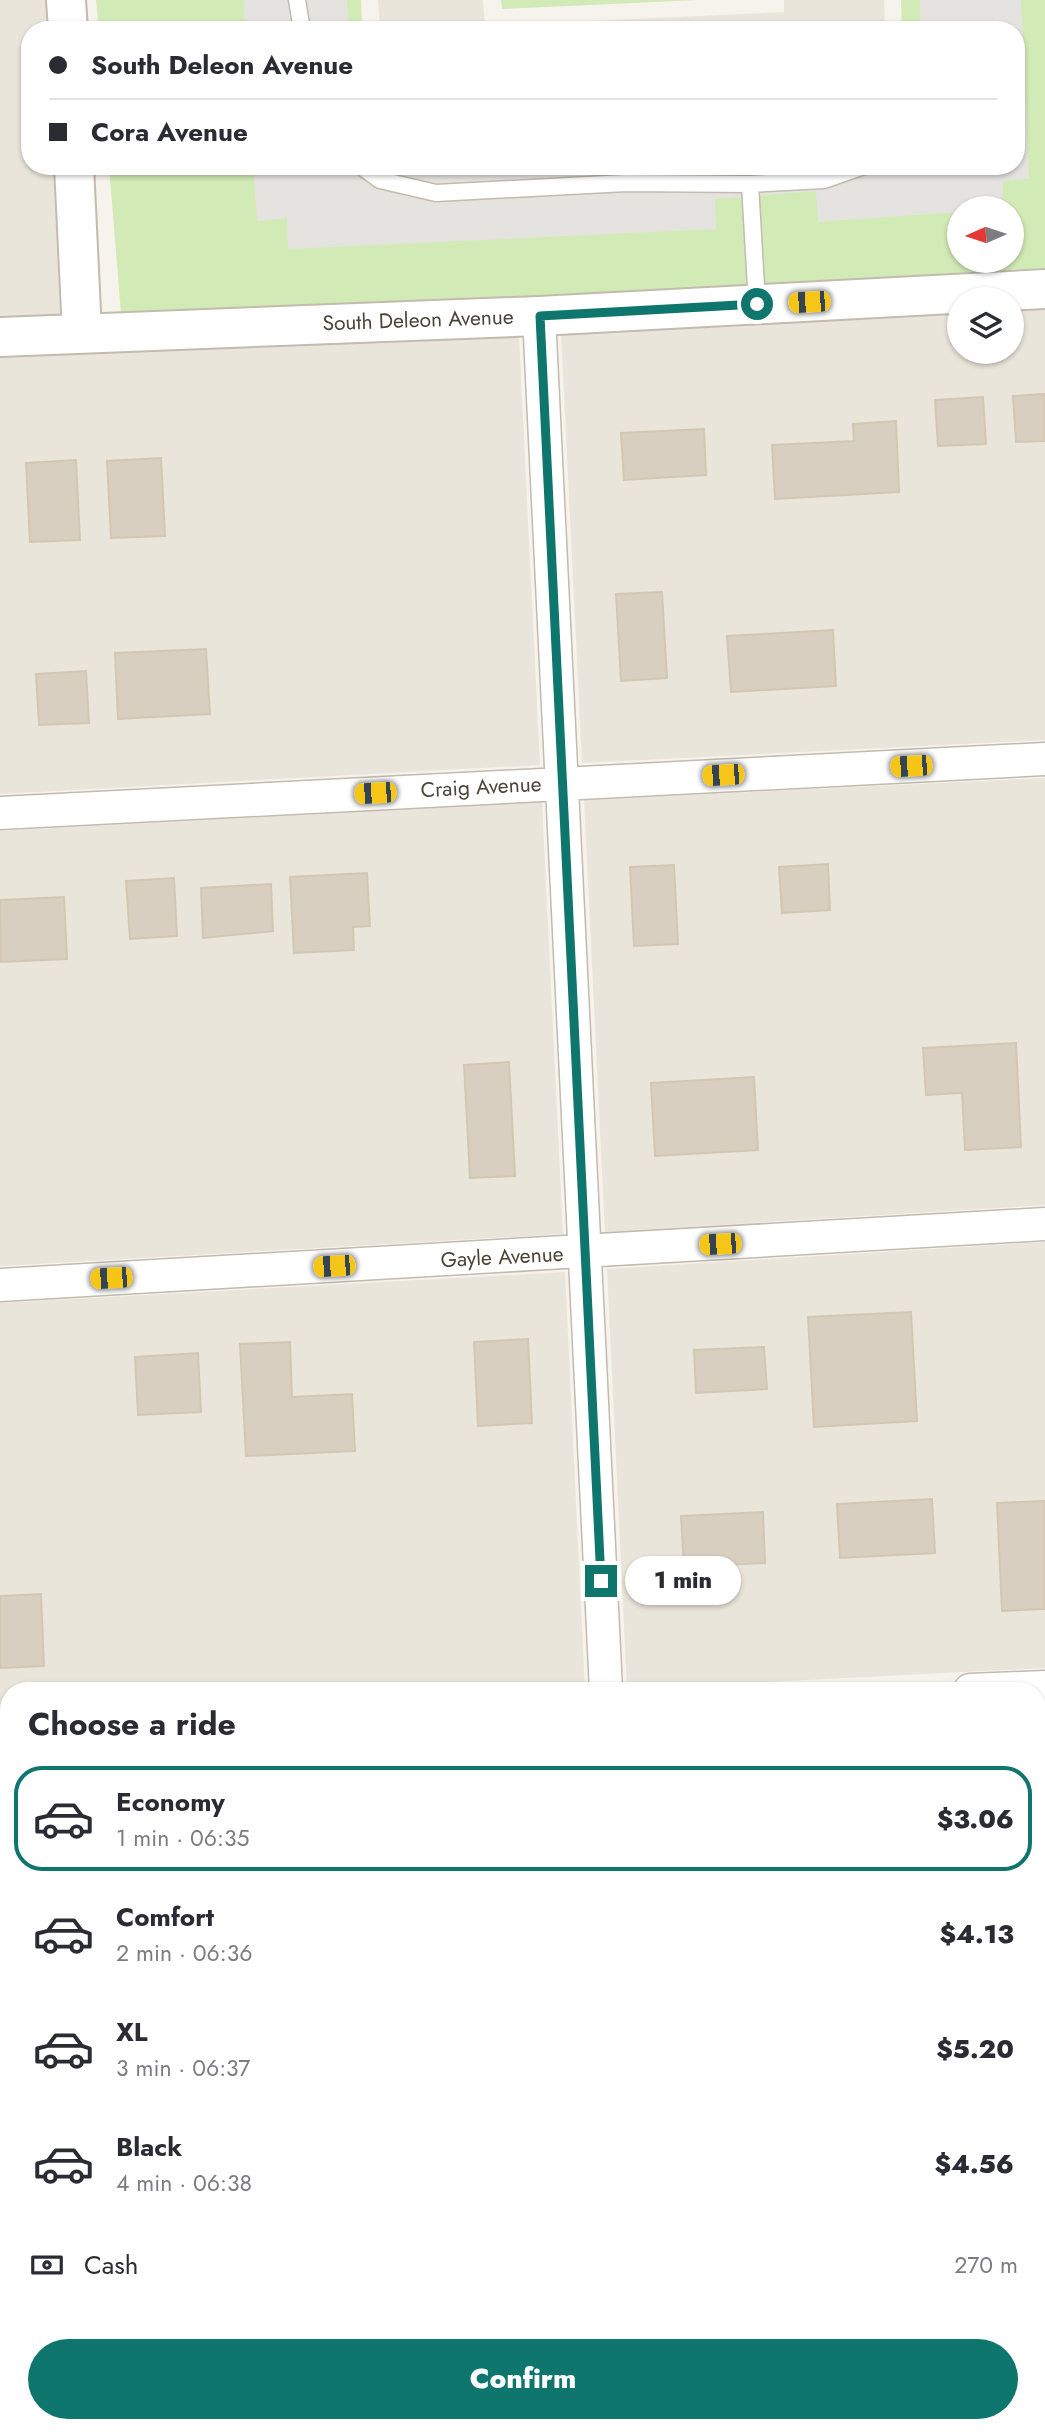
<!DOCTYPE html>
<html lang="en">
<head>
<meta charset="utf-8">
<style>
  :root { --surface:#fff; --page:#f7f7f7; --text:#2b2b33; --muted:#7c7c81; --line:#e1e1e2; --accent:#0f766e }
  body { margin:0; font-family:Jost,sans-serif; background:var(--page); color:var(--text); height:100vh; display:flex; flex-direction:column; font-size:26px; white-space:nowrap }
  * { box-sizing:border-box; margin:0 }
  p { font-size:23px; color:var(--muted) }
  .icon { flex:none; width:38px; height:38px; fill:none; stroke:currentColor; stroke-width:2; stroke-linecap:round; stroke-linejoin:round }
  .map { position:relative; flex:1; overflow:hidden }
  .sheet { position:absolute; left:0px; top:1682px; width:1046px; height:751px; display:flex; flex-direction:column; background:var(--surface); border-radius:28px 28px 0 0; box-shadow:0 2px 5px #0004 }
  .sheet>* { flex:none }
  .top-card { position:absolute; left:21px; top:21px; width:1004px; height:154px; border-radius:28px; box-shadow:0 2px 5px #0004; display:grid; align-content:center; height:154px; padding:0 28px; background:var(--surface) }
  .needle { width:46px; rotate:267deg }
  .controls { position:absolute; left:947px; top:196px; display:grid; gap:14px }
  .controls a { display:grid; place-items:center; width:77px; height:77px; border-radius:50%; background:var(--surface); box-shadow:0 2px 5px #0004; font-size:35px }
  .end { position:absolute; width:32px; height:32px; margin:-16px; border:9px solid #0f766e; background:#fff; box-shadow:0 0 0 4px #fff }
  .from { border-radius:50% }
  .bubble { position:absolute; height:49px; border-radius:24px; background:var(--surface); box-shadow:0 2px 5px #0004; font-size:23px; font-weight:800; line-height:49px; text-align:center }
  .car { position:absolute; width:21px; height:42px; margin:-21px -10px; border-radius:9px; box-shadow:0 0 5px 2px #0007; background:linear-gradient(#f5c518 24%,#345 0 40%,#f5c518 0 76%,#345 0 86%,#f5c518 0) }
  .top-card b { display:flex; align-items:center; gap:24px; height:66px; font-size:26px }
  .top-card b+b { border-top:2px solid var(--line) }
  .top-card i { width:18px; height:18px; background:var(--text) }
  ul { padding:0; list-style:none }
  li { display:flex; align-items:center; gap:21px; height:105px; margin:0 14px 10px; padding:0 14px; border:4px solid transparent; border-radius:28px }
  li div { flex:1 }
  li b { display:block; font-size:26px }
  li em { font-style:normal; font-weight:800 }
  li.on { border-color:var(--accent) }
  li>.icon { width:63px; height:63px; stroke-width:1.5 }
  h2 { padding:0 28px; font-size:32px; line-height:84px }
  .pay { display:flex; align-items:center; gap:18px; height:77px; padding:0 28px; font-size:26px }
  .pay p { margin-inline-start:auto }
  .action { display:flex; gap:14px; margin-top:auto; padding:14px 28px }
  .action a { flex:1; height:80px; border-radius:42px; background:var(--accent); color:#fff; font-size:28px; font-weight:800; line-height:80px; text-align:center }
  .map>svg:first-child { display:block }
  .residential { fill:#eae5da }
  .green { fill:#d2eab5; fill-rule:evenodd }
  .parking { fill:#e5e3e0 }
  .building { fill:#d8cfc1; stroke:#d3c7b4; stroke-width:2 }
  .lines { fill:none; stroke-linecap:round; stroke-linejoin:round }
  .service-casing { stroke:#c2bbae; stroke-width:19 }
  .minor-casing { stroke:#c2bbae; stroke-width:35 }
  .tertiary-casing { stroke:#c2bbae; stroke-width:42 }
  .service { stroke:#fff; stroke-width:16 }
  .minor { stroke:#fff; stroke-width:32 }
  .tertiary { stroke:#fff; stroke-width:38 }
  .route { stroke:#0f766e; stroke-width:9 }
  .labels { text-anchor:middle; stroke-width:6; stroke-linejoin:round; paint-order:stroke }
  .street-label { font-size:21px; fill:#4b4439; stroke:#fff }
</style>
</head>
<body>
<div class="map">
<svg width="1045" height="2432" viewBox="0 0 1045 2432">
  <rect width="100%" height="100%" fill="#f6f3ec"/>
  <path class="residential" d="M0,0H46L47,30H30V166H53L60,315L0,318Z
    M378,0H483L485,26L784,12V0H884L885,30H380Z
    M1045,307V740L582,763L561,333L959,312V352H1012V309Z
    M519,336L540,765L0,794V355Z
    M1045,778V1205L605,1232L584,800Z
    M542,802L563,1234L0,1266V831Z
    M1045,1242V1668L627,1689L607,1269Z
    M565,1272L585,1690H9V1723L0,1724V1303Z
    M1045,1705V2179H1038V1706Z
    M9,1760V2383L0,2384V1761Z
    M1038,2216H1045V2432H659L658,2424H1038Z
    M404,2424H616L617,2432H404Z"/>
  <path class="green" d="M96,0H361L362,30H99Z
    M501,0H698L502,9Z
    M901,0H1045V268L539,297L121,313L109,166H1017V30H902ZM959,208H1012V261H959Z"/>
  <path class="parking" d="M244,0H347L349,30H245Z
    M920,0H1021L1029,179L1003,181L1002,208H959V212L818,222L816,191L715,199L716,229L288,249L287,218L257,221L253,166H1017V30H920Z"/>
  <path class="building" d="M1045,394V441L1016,442L1013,396Z
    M983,397L986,444L938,446L935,400Z
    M896,421L899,492L775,499L772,445L854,441L853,424Z
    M704,429L706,475L624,480L621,433Z
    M161,458L165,536L111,538L107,461Z
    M76,460L80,540L30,542L26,463Z
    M662,592L667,678L621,681L616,594Z
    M833,630L836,686L731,692L727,636Z
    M206,649L210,714L118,719L115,653Z
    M86,671L89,723L39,725L36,674Z
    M828,864L830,910L782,913L779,867Z
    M674,865L678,944L634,946L630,867Z
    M367,873L370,926L353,927L354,950L294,953L290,877Z
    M174,878L177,936L130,939L126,881Z
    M271,884L273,931L203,938L201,888Z
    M64,897L67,959L1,962L0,900Z
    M1016,1043L1021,1147L965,1150L962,1093L926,1095L923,1048Z
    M509,1062L515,1176L470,1178L464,1065Z
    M754,1077L758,1150L655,1156L651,1083Z
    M911,1312L917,1421L814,1427L808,1317Z
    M528,1339L532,1423L478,1426L474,1342Z
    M290,1342L292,1397L352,1394L355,1451L246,1456L240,1344Z
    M764,1347L767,1389L696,1393L694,1350Z
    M198,1353L201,1412L138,1415L135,1357Z
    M932,1499L935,1553L840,1558L837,1504Z
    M1045,1501V1609L1002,1611L997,1503Z
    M763,1512L765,1563L684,1567L681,1516Z
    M41,1594L44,1666L0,1668V1596Z
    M1038,1772H1045V1820L1038,1821Z
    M1038,2404L1039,2432H991L990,2424H1038Z
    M498,2424H554L555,2432H498Z"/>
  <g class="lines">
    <defs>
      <path id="service" d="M297,0L302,30
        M361,166L380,180L436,193L626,183L750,184L757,304
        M750,184L824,180L864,166"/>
      <path id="minor" d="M539,316L606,1690
        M0,813L1045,759
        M0,1285L1045,1224
        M970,1690L1045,1687
        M0,1742H9
        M1038,2198L1045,2197
        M637,2424L638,2432"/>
      <path id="tertiary" d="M66,0L68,30
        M74,166L82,333
        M0,337L539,316L1045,289"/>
    </defs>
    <use href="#service" class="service-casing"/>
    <use href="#minor" class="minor-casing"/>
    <use href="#tertiary" class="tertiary-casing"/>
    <use href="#service" class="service"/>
    <use href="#minor" class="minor"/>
    <use href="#tertiary" class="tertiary"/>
  </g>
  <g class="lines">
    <path class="route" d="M601,1581L540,316L757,304"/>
  </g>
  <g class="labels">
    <g class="street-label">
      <text transform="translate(418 320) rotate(-2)" y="7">South Deleon Avenue</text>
      <text transform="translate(481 787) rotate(-3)" y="7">Craig Avenue</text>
      <text transform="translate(502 1257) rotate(-3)" y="7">Gayle Avenue</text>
    </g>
  </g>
</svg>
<div class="controls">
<a><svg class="needle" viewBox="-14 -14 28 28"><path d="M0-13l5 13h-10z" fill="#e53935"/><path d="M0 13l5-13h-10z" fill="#7c7c81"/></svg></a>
<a><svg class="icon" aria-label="layers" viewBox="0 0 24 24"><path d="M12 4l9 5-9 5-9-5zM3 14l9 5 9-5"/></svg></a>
</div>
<i class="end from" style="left:757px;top:304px"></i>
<i class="end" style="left:601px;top:1581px"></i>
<div class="bubble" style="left:625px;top:1556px;width:116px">1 min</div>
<i class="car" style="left:809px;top:302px;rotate:267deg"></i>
<i class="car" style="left:911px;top:766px;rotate:267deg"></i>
<i class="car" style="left:723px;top:775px;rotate:267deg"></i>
<i class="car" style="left:375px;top:793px;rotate:267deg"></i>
<i class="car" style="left:720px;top:1244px;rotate:267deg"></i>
<i class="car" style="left:334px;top:1266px;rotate:267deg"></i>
<i class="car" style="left:111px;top:1278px;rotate:267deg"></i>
<div class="top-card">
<b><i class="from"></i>South Deleon Avenue</b>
<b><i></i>Cora Avenue</b>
</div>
<section class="sheet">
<h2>Choose a ride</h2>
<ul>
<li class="on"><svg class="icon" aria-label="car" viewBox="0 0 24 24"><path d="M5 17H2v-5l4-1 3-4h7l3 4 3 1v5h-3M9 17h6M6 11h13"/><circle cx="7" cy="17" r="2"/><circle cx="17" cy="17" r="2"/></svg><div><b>Economy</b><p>1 min · 06:35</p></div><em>$3.06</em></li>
<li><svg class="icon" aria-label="car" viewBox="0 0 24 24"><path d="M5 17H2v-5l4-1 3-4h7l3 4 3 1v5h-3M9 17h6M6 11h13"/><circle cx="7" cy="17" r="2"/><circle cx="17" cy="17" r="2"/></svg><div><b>Comfort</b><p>2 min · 06:36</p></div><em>$4.13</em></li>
<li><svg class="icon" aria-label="car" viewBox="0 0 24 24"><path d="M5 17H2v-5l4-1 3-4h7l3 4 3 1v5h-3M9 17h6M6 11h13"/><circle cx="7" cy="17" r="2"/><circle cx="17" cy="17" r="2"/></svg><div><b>XL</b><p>3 min · 06:37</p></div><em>$5.20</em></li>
<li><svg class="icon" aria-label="car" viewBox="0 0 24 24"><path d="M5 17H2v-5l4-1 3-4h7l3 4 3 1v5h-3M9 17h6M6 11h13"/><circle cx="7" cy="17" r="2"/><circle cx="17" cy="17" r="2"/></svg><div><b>Black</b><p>4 min · 06:38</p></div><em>$4.56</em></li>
</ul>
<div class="pay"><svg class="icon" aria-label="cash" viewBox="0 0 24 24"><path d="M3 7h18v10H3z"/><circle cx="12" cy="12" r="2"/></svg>Cash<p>270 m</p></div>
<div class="action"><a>Confirm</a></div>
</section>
</div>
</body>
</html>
